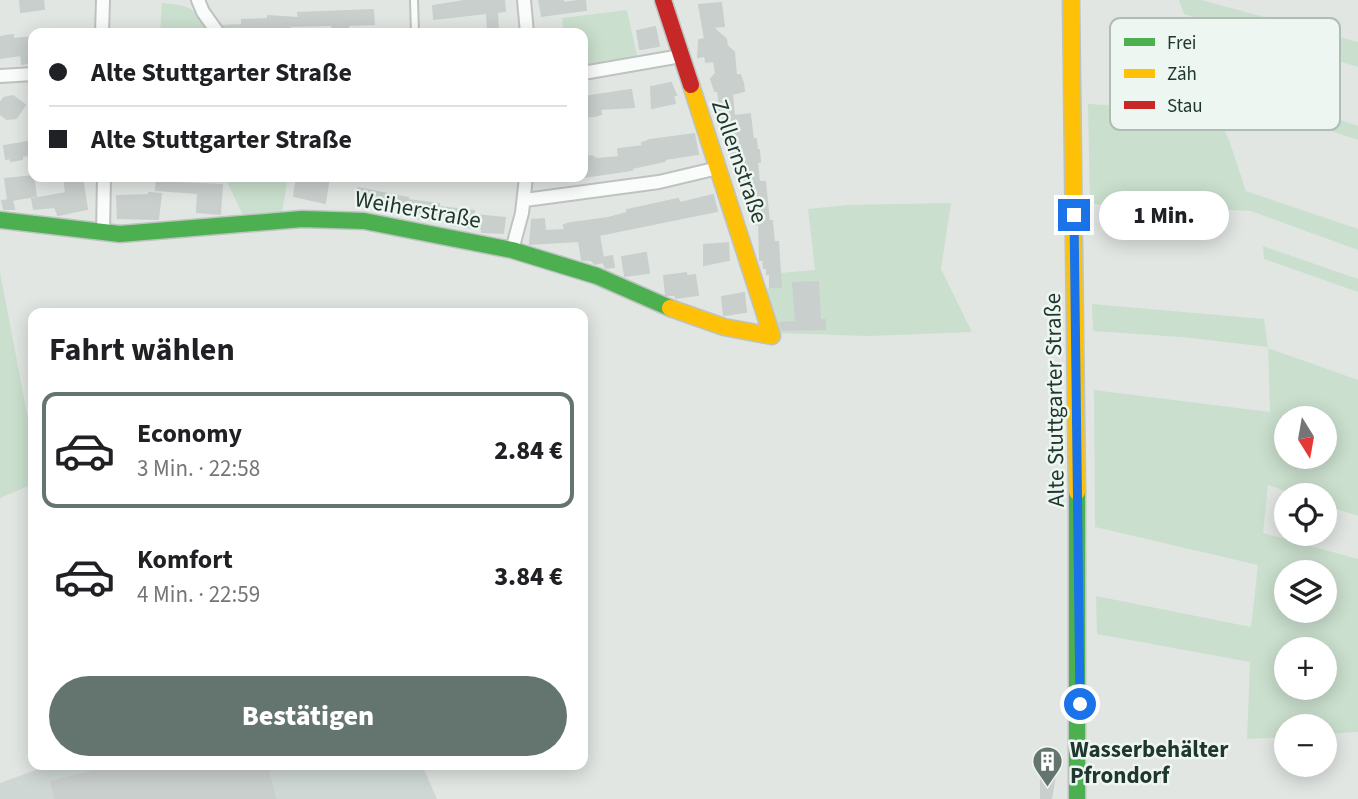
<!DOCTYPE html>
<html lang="de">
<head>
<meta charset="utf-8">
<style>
  :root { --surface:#fff; --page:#f2f2f2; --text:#202124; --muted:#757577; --line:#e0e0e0; --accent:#64746e }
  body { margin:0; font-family:"Source Sans 3",sans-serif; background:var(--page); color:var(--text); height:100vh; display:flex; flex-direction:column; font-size:26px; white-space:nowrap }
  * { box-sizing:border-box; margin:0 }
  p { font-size:23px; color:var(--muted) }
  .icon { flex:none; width:38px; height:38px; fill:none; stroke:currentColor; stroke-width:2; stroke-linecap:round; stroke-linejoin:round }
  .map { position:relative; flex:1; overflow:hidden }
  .drawer { position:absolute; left:28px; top:308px; width:560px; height:462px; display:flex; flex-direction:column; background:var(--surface); border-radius:14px; box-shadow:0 4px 18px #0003 }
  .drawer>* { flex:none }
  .banner { position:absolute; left:28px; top:28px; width:560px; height:154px; border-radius:14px; box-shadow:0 4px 18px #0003; display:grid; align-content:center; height:154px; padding:0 21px; background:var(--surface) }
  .needle { width:46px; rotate:169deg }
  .fabs { position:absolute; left:1274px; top:406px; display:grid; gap:14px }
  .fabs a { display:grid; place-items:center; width:63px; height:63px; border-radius:50%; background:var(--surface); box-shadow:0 4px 18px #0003; font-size:35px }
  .end { position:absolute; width:32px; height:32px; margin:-16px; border:9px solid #1a73e8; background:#fff; box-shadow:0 0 0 4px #fff }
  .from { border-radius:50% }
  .bubble { position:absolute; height:49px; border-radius:24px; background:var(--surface); box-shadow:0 4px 18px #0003; font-size:23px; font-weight:800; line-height:49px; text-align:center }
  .banner b { display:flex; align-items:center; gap:24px; height:66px; font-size:26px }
  .banner b+b { border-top:2px solid var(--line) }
  .banner i { width:18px; height:18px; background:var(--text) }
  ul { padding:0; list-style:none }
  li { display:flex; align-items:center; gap:21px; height:116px; margin:0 14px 10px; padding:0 7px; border:4px solid transparent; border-radius:14px }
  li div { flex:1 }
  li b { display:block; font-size:26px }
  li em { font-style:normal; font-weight:800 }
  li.current { border-color:var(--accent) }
  li>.icon { width:63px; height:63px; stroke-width:1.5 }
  h2 { padding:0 21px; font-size:32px; line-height:84px }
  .primary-button { display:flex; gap:14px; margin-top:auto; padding:14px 21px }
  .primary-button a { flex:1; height:80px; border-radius:42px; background:var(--accent); color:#fff; font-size:28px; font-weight:800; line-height:80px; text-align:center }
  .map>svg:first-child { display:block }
  .built { fill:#ced7d3 }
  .green { fill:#cadfce; fill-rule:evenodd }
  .building { fill:#c9cfcc; stroke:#c9cfcc; stroke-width:2 }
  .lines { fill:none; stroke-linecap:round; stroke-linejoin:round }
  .lane-casing { stroke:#bec3c0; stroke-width:10 }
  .street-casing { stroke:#bec3c0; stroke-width:16 }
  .fast-casing { stroke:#bcc4c0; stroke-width:19 }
  .slow-casing { stroke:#bcc4c0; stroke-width:19 }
  .jam-casing { stroke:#bcc4c0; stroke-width:19 }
  .lane { stroke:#fafbfb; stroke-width:6 }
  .street { stroke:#fafbfb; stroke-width:12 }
  .fast { stroke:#4caf50; stroke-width:16 }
  .slow { stroke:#ffc107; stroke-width:16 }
  .jam { stroke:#c62828; stroke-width:16 }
  .route { stroke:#1a73e8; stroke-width:9 }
  .labels { text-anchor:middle; stroke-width:5; stroke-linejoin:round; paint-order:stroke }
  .street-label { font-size:23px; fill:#20372f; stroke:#eef6f1 }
  .poi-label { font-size:23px; font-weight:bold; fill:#20372f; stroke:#eef6f1; text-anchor:start }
  .key { fill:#eef6f1; stroke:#b0bdb7; stroke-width:2 }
  .key-label { font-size:19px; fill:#20372f }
</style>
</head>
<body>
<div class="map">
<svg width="1358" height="799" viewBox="0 0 1358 799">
  <rect width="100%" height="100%" fill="#e1e6e3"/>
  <path class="built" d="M50,765H422L437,799H0V783Z"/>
  <path class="green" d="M1179,0H1201L1358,42V67L1184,14Z
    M162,3C192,5 195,9 212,33H160Z
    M627,10L638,60L583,67V33H564L562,18Z
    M1208,75L1358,126V140L1214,91Z
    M1088,104L1215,111L1229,140L1246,191L1358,229V250L1251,211L1090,204Z
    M229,177H288L282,213L244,217L228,184Z
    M951,203L941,269L972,332L869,336L778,333L764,291L770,287H780V273L815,270L808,209L847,205Z
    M1263,246L1358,279V292L1264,259Z
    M0,272L33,445V484L0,498Z
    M1092,304L1264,319L1268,348L1358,380V516L1325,505V495H1298L1268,485L1263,533L1358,559V732L1325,734V726H1286V737L1247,739L1250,662L1097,634L1096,596L1251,627L1258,565L1095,527L1094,390L1270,412L1268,347L1181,337L1093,331ZM1286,418H1325V457H1286ZM1286,572H1325V611H1286ZM1286,649H1325V688H1286Z"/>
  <path class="building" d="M20,0H43L44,9L21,12Z
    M470,0H504L505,11L497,12L498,33H488L487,13L434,19L433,6Z
    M539,0H563V3L585,0L586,10L542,16Z
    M721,3L724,26L712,27L726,39L727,46L734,52L736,75H740L743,83L744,91L732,94L734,116L750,114L753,139H756L757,150H759L760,162H757L759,182H765L769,221H772L774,242H778L781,287H770V273L767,274V268H764L763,259L760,260L759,224L754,225L750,181L741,182L739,164L732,162L728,131L725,122L718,123L716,108L720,107L718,91H715L711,79L716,73L714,61L706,62L705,56L698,57L699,40L705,39L699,5Z
    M373,10L374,24L348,25V31L333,32L332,25H329L289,26V33H227L223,26L242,25V20L268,19V16L299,18L298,13Z
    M655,27L659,46L640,49L637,31Z
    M13,35V39L33,37V62L22,64L21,55L0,58V37Z
    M671,83L676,95H673L675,103L652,108L651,87Z
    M631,90L634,107L600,109L601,114L595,116L583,117V97Z
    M13,96L25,105L16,118L7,119L0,114V103L4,98Z
    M694,134L698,154L665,159V161L632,168V170L583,177V158L592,156L596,159L619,157L618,149L643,146L642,143L650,140Z
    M28,142L29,155L22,156V159L11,161L10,158L6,159L4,146Z
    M33,176L36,196L12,200L14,209H4L2,201L8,200L5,179Z
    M64,177H82L87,209L58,215L55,207L34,209L32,199L66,193Z
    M157,177H177V183L222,185L220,214L197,212L198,193L156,190Z
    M297,177H329L325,203L294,196Z
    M358,188L408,198L407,200L439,204V207L474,211V215L505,218L503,233L482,232V229L451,225V222L417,218V215L385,211L386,207L356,203Z
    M149,193L161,194L158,219L118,218L117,196L149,195Z
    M713,195L717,211L599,235L603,258L612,256L614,267L606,268L603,262L595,264L591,260H582L579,241L530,244L532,220L544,219L545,231L565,230L564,225L571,223L608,218L627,213V210L678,199L680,203Z
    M728,243L729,260L704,265V245Z
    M646,253L649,273L625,276L622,257Z
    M686,273L687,276L695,275L698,295L676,298L675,295H666L664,276Z
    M818,282L820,320H825V329L782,330L780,323L796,322L793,283Z
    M744,293L746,312L724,315L722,297Z
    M118,765H267L275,799H55L51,782Z
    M1046,769L1051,770L1055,775L1051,799H1041V775Z"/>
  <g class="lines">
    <defs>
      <path id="lane" d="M414,0L415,33"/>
      <path id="street" d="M198,0L203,12L218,33
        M524,0L527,33
        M102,33L103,0
        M583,73L681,56
        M0,76L33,74
        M525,200L659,182L718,168
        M103,233L104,177
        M512,250L522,213L526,177"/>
      <path id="fast" d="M0,220L120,234L302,219L364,221L512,250L597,276L670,308
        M1077,799V492"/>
      <path id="slow" d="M1071,0L1077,492
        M670,308L724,327L772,336L691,85"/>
      <path id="jam" d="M663,0L691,85"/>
    </defs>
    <use href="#lane" class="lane-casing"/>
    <use href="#street" class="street-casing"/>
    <use href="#fast" class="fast-casing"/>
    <use href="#slow" class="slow-casing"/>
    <use href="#jam" class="jam-casing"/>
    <use href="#lane" class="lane"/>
    <use href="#street" class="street"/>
    <use href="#fast" class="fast"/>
    <use href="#slow" class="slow"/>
    <use href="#jam" class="jam"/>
  </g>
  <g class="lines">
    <path class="route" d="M1074,215L1080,704"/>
  </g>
  <defs>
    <symbol id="building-pin" viewBox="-11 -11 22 30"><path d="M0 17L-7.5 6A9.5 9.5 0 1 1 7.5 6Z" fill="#64746e" stroke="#eef6f1"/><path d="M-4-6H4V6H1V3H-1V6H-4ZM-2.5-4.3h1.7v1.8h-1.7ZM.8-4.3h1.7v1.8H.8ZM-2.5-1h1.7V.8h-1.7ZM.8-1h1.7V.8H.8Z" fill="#fff"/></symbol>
  </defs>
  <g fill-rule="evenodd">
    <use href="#building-pin" x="1030" y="744" width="35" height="47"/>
  </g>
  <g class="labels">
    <g class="street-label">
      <text transform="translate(740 161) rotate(71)" y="8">Zollernstraße</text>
      <text transform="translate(418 209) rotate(10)" y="8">Weiherstraße</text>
      <text transform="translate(1054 400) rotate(-91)" y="8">Alte Stuttgarter Straße</text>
    </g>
    <g class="poi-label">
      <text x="1070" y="757">Wasserbehälter<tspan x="1070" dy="26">Pfrondorf</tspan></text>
    </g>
  </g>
  <rect x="1110" y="18" width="230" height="112" rx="10" class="key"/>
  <rect x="1124" y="38" width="31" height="8" fill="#4caf50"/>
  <rect x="1124" y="69" width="31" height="9" fill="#ffc107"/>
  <rect x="1124" y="101" width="31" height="8" fill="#c62828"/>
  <g class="key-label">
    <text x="1167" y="49">Frei</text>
    <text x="1167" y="80">Zäh</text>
    <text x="1167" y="112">Stau</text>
  </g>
</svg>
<div class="fabs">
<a><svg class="needle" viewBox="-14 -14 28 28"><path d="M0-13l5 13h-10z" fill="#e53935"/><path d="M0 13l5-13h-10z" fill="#757577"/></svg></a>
<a><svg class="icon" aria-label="locate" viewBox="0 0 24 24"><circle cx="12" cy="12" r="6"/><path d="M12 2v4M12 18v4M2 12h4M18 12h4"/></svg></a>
<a><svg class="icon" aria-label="layers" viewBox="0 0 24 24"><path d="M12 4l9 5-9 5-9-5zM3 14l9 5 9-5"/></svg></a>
<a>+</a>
<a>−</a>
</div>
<i class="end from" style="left:1080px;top:704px"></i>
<i class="end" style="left:1074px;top:215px"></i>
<div class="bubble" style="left:1099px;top:191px;width:130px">1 Min.</div>
<div class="banner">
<b><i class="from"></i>Alte Stuttgarter Straße</b>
<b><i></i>Alte Stuttgarter Straße</b>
</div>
<section class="drawer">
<h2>Fahrt wählen</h2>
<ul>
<li class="current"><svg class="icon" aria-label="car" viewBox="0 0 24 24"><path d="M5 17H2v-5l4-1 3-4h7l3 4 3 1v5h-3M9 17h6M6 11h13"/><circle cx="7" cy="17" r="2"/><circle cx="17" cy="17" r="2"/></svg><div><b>Economy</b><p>3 Min. · 22:58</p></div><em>2.84 €</em></li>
<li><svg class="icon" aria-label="car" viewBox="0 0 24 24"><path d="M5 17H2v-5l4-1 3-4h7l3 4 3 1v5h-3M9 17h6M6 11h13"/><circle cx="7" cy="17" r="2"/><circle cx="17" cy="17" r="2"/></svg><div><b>Komfort</b><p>4 Min. · 22:59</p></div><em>3.84 €</em></li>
</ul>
<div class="primary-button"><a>Bestätigen</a></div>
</section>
</div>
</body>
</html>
